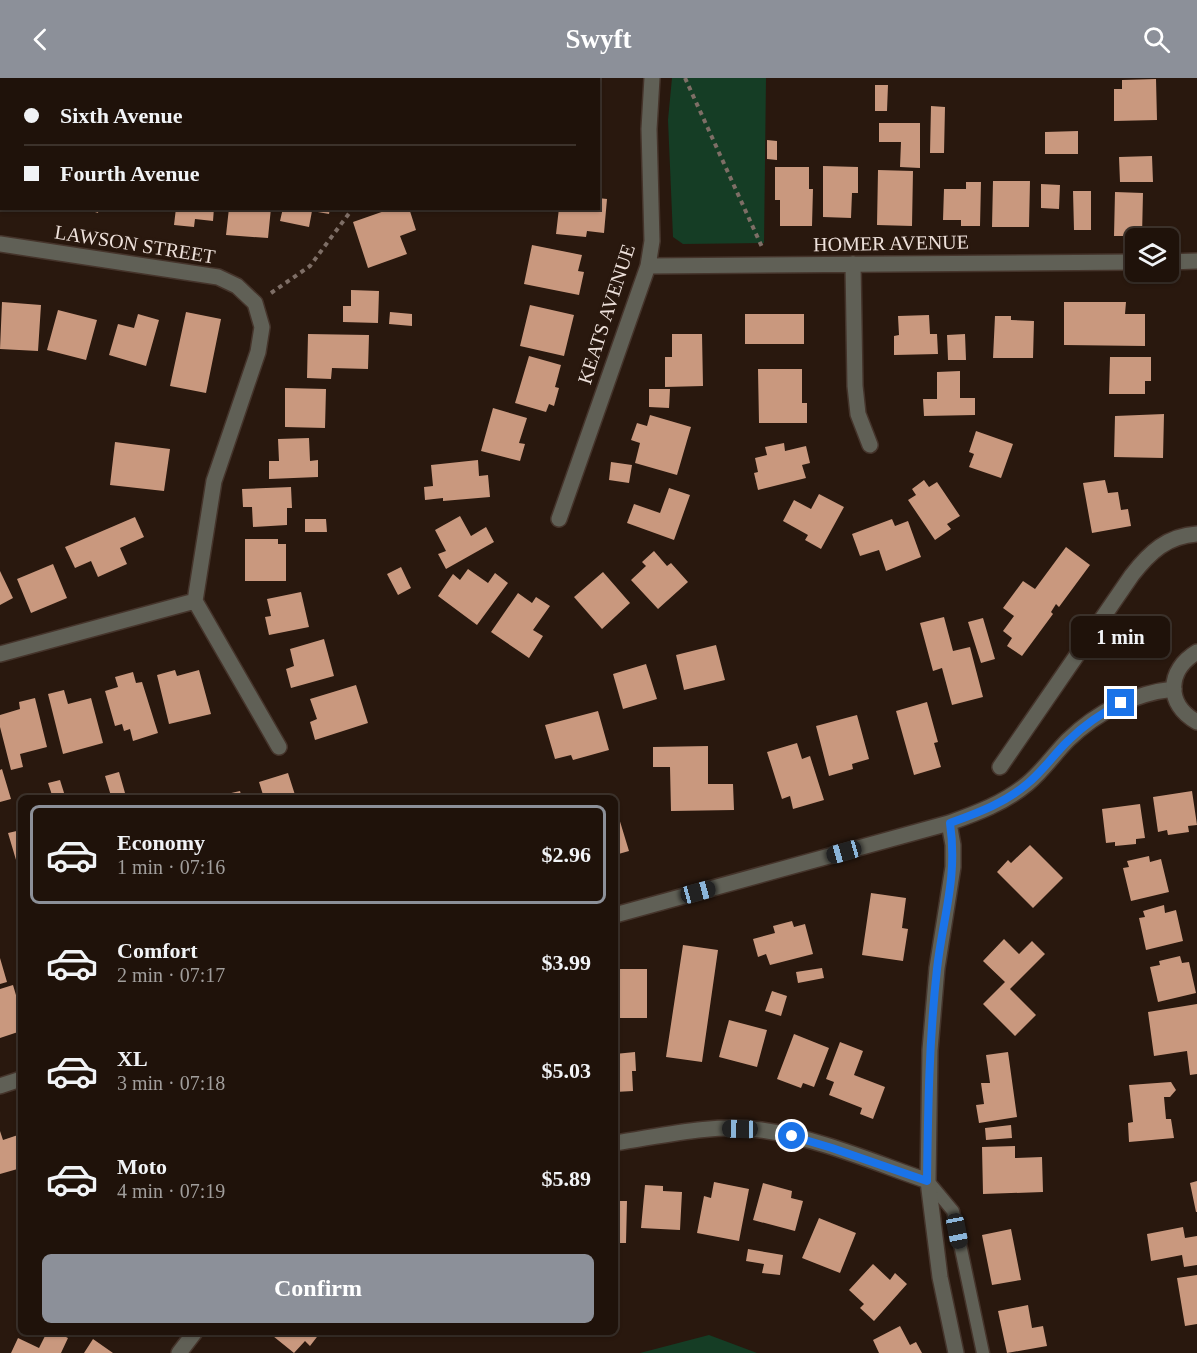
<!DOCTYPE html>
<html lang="en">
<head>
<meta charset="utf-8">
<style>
  :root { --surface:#1f120a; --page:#2c2018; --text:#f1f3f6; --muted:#a19e9c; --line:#3c322b; --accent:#8c9099 }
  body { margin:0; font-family:"Times New Roman",serif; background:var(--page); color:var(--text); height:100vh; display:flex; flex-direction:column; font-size:22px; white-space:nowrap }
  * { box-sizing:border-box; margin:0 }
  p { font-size:20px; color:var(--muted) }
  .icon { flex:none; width:33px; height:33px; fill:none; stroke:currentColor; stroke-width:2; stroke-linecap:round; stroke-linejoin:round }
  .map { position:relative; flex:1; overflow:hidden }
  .drawer { position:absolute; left:18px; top:717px; width:600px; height:540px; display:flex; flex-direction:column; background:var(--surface); border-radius:9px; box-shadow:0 2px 4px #0004,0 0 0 2px var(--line) }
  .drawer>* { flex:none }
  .guide { position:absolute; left:0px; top:0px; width:600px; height:132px; box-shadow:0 2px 4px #0004,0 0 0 2px var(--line); display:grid; align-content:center; height:132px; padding:0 24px; background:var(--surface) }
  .controls { position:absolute; left:1125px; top:150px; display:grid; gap:12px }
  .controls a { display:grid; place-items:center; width:54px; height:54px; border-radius:9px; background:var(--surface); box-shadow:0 2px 4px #0004,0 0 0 2px var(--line); font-size:30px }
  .end { position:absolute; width:27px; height:27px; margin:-14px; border:8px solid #1a73e8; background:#fff; box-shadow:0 0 0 3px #fff }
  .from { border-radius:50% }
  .bubble { position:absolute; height:42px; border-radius:9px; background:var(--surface); box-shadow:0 2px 4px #0004,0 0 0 2px var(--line); font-size:20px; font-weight:700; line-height:42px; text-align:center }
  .car { position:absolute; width:18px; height:36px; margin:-18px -9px; border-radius:8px; box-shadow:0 0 4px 2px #0007; background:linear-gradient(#222 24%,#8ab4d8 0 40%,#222 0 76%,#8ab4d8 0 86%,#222 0) }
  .guide b { display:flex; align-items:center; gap:21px; height:57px; font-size:22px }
  .guide b+b { border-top:2px solid var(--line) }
  .guide i { width:15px; height:15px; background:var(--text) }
  ul { padding:10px 0 0; list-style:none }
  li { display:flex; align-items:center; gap:18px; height:99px; margin:0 12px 9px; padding:0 12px; border:3px solid transparent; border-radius:9px }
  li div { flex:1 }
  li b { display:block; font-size:22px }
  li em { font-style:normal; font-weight:700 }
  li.active { border-color:var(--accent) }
  li>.icon { width:54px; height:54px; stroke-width:1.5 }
  .button { display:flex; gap:12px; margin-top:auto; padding:12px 24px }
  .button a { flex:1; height:69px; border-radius:9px; background:var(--accent); color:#fff; font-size:24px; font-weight:700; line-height:69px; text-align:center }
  header { display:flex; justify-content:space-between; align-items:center; height:78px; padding:0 24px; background:var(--accent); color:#fff; font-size:27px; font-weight:700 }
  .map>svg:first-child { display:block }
  .green { fill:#153d25 }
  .building { fill:#c9987e }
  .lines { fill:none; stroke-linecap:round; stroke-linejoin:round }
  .service-casing { stroke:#45342b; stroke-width:15 }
  .minor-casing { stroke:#45342b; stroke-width:18 }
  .tertiary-casing { stroke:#45342b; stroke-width:18 }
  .path { stroke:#7e6e66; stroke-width:4; stroke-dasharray:4.5 4.5; stroke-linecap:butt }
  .service { stroke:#606056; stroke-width:12 }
  .minor { stroke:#606056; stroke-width:15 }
  .tertiary { stroke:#606056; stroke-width:15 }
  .route { stroke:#1a73e8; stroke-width:8 }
  .labels { text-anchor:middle; stroke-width:6; stroke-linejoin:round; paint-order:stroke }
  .street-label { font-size:20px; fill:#eee1db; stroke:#29180e }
</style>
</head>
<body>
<header><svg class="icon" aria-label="back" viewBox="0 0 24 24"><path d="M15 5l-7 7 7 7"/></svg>Swyft<svg class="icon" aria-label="search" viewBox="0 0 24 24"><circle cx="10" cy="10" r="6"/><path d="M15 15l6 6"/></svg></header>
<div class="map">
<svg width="1197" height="1275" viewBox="0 0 1197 1275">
  <rect width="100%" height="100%" fill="#29180e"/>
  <path class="green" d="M672,0H766L764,165L683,166L673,159L668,42Z
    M709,1257L757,1275H640Z"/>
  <path class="building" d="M1156,1L1157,42L1114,43V11H1122V2Z
    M875,7H888L887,33H875Z
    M931,28L945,29L944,75H930Z
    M879,45H920V90L900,89L901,64H879Z
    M1078,53V76H1045V54Z
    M767,62L777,63V82L767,81Z
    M1152,78L1153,104H1120L1119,79Z
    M823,88L858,89V115H852L851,140L823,139Z
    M775,89H809V111H813L812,148H780V122H775Z
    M878,92L913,93L912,148L877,147Z
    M993,103H1030L1029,149H992Z
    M966,104H981L980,148H961V142H943L944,111H966Z
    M1041,106L1060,107L1059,131L1041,130Z
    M1073,113H1091V152H1074Z
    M1115,114L1143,115L1142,158H1114Z
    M598,120L607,121L604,155L587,153L586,159L556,156L559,130H598Z
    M83,130H99L98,135Z
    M176,130H214L213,143L195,141L194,149L174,147Z
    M229,130H271L268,160L226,157Z
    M283,130H330L329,136L312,133L309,149L280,143Z
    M393,130H409L416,152L400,158L407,176L368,190L353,144Z
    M532,167L582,177L578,193L584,194L579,217L524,206Z
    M351,212L379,213L378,245L343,244V228H351Z
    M2,224L41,227L38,273L0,271Z
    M1064,224H1126L1125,236H1145V268L1064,267Z
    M530,227L574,237L564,278L520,268Z
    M58,232L97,242L86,282L47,272Z
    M186,234L221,241L206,315L170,308Z
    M390,234L412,236V248L389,246Z
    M138,236L159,242L146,288L109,277L118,246L134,250Z
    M745,236H804V266H745Z
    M929,237L930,256H937L938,276L894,277V258L899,257L898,238Z
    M995,238H1011V242L1034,243L1033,280H993Z
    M308,256L369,257L368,291L332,290L331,301L307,300Z
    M672,256H702L703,308L665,309V279H672Z
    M965,256L966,282H948L947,257Z
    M529,278L561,287L555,309L559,310L554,328L549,326L546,334L515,325Z
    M1110,279H1151V303H1145V316H1109Z
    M758,291H802V325H807V345H759Z
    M960,293V320H975V337L924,338L923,321H937V294Z
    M285,310L326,311L325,350L285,349Z
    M649,311H670L669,330L649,329Z
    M493,330L527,340L519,365L525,366L520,383L481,373Z
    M1164,336L1163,380L1114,379L1115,338Z
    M650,337L691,349L677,397L635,385L640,365L631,362L637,345L647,348Z
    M976,353L1013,366L1001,400L969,389L974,376L969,374Z
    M309,360L310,383L318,382V399L269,401V383H279L278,361Z
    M115,364L170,371L164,413L110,407Z
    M784,365L785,373L806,368L810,385L802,387L806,400L758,412L754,395L758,394L755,380L767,377L765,369Z
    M478,382L479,398L488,397L490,419L443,423V420L425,422L424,409L433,408L431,387Z
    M611,384L632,387L629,405L609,402Z
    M924,402L929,409L937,404L960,438L947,446L951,451L935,462L908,422L916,417L912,411Z
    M1105,402L1108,415L1118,414L1121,432L1128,431L1131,448L1092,455L1083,405Z
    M291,409L292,430H287V447L253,449L252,429H243L242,411Z
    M669,410L690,417L674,462L627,445L634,426L660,435Z
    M819,416L844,429L821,471L805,462L808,457L783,443L794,422L811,431Z
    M460,438L471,458L486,449L494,464L446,491L438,476L446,473L435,452Z
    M135,439L144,459L120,470L127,486L98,499L91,483L75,490L65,469Z
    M305,441H326L327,454H305Z
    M892,441L895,448L908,443L921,479L886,493L879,472L860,478L852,456Z
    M245,461H278V466H286V503H245Z
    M1066,469L1090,487L1059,529L1056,526L1051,534L1053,536L1022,578L1007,568L1012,560L1003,553L1014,538L1003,530L1023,503L1035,511Z
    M654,473L667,488L671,485L688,504L658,531L631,502L646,488L642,484Z
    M53,486L67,520L31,535L17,501Z
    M401,489L411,510L398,517L387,496Z
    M468,491L488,505L495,495L508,505L477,547L438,518L453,496L460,502Z
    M0,493L13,520L0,527Z
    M603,494L630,525L602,551L574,519Z
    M301,514L309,549L269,557L265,539L271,538L267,521Z
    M518,515L532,525L536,519L550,528L533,552L543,558L529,580L491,554Z
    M944,539L953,573L970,569L983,619L952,627L942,590L933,593L920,545Z
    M983,540L995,581L981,585L968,544Z
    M324,561L334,598L291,610L286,591L294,588L290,571Z
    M716,567L725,602L684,612L676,577Z
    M646,586L657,621L623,631L613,596Z
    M175,592L177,598L199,592L211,636L169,646L157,597Z
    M133,594L136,605L142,604L158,655L133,663L130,651L124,653L122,646L115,648L105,613L118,609L115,599Z
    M356,607L368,645L315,662L310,644L317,641L310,621Z
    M64,612L68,626L91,620L103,665L63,676L48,616Z
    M35,620L47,669L20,676L23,689L11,692L0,649V637L20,631L19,624Z
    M927,624L938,664L934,665L941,689L914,697L896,633Z
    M598,633L609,672L573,682L571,677L555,681L545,647Z
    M857,637L869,681L852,686L853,691L829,698L816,648Z
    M797,665L802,681L810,678L824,722L793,731L790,718L782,721L767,674Z
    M708,668V706H733L734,732L671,733L670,689H653V669Z
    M2,691L11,721L0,724V692Z
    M119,694L125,715L111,718L105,698Z
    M288,695L296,720H264L259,704Z
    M60,702L65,718L53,720L48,705Z
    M240,713L242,720H215L214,719Z
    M1192,713L1197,747L1188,748L1189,754L1168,757L1167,752L1158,754L1153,719Z
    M1140,726L1145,760L1136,761V766L1115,768V764L1106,765L1102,731Z
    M615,727L629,773L615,777Z
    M21,752V792H19L8,755Z
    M1030,767L1063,800L1033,830L997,794L1008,782L1011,785Z
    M1149,778L1150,784L1161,781L1169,814L1131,823L1123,790L1129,789L1127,783Z
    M871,815L906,820L902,850L908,851L903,883L862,877Z
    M1164,827L1165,835L1176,832L1183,863L1146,872L1139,840L1145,839L1143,833Z
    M792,843L794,849L805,846L813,876L770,887L766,876L758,879L753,861L775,855L773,848Z
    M1004,861L1019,876L1032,863L1045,876L1010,911L1036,937L1015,958L983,926L1005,904L983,883Z
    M683,867L718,872L702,984L666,979Z
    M1180,878L1182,885L1189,884L1196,915L1158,924L1150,889L1160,887L1159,883Z
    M0,880L7,904L0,906Z
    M822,890L824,900L798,905L796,894Z
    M617,891H647V940H615Z
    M13,907L21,934V953L0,960V911Z
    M772,913L787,918L781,938L765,933Z
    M1197,926V996L1190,997L1187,973L1154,978L1148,934Z
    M729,942L767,952L757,989L719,979Z
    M794,956L829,970L814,1009L803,1005L801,1010L777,1001Z
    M840,964L863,973L854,997L885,1009L873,1041L860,1036L862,1030L829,1017L834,1004L826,1001Z
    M635,974L636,993H632L633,1013L615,1014V976Z
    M1008,974L1017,1039L979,1045L976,1027L984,1026L981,1005H990L986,977Z
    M1171,1004L1176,1012L1170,1019H1164L1166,1041H1171L1174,1060L1129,1064L1128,1045L1133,1044L1129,1007Z
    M1011,1047L1012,1060L986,1062L985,1050Z
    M0,1053L3,1062L21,1056V1090L0,1096Z
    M1015,1068V1080L1042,1079L1043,1114L983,1116L982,1069Z
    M1197,1103V1134H1196L1190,1105Z
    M714,1104L749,1111L739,1163L697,1155L704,1118L711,1120Z
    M763,1105L792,1113L791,1120L803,1123L795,1153L753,1142Z
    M645,1107L663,1108V1113L682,1114L680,1152L641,1150Z
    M615,1123H627L626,1165H615Z
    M819,1140L856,1155L840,1195L802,1180Z
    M1183,1149L1185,1160L1197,1158V1187L1184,1189L1182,1177L1151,1183L1147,1156Z
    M1011,1151L1021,1202L992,1207L982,1157Z
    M748,1171L783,1177L780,1197L762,1195L764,1186L746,1183Z
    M873,1186L890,1202L895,1195L907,1206L874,1243L860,1230L864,1226L849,1212Z
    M1197,1197V1246L1185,1248L1177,1200Z
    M1028,1227L1032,1250L1043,1248L1047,1268L1007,1275L998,1233Z
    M900,1248L910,1267L916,1264L922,1275H879L873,1262Z
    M47,1254H56L68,1260L61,1275H11L18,1260L39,1270Z
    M268,1254H319L320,1255L310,1268L305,1263L294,1275Z
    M93,1261L113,1275H84Z"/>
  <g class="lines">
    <defs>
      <path id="service" d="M928,1103L953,1133L983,1275"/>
      <path id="minor" d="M0,166L218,199L237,208L255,225L262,249L258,274L214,403L195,523L0,576
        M1168,184L1197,183
        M853,186L855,308L858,336L870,367
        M648,188L1136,184
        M559,441L648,188L652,163L649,51L652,0
        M195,523L279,669
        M1000,689L1132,497C1150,474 1167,458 1197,456
        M949,745L953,767V789L937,890L930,972L928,1103L940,1199L956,1275
        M615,837L949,745C977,735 1004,725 1027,706C1043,693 1054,676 1068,662C1097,634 1134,615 1174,611
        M0,1008L21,1001
        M615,1065C662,1058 713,1045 761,1052C818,1060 873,1084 928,1103
        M179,1275L195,1254"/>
      <path id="tertiary" d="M1197,574C1167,592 1165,626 1197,644"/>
    </defs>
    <use href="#service" class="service-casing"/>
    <use href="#minor" class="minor-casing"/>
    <use href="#tertiary" class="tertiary-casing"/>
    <path class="path" d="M685,0L762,169
      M415,2V0
      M271,215L310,188L353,130"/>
    <use href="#service" class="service"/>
    <use href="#minor" class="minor"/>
    <use href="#tertiary" class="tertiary"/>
  </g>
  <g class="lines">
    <path class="route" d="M792,1058L832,1070L927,1103C928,1032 929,962 937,891C943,838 958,800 950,745C977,735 1005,725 1027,706C1043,693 1054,676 1069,662C1084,647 1102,635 1121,625"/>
  </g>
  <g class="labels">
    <g class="street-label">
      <text transform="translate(891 165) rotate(-1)" y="7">HOMER AVENUE</text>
      <text transform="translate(135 166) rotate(9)" y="7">LAWSON STREET</text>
      <text transform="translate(606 236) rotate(-72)" y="7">KEATS AVENUE</text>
    </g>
  </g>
</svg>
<div class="controls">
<a><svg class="icon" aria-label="layers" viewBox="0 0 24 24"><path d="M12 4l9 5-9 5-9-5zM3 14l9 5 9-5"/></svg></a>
</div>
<i class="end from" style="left:792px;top:1058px"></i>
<i class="end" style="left:1121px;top:625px"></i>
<div class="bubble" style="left:1071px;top:538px;width:99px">1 min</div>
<i class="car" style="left:844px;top:774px;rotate:254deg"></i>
<i class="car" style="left:698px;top:814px;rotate:75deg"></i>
<i class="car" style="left:740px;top:1051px;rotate:271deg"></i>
<i class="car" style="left:957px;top:1153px;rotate:169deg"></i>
<div class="guide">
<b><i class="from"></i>Sixth Avenue</b>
<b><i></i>Fourth Avenue</b>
</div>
<section class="drawer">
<ul>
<li class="active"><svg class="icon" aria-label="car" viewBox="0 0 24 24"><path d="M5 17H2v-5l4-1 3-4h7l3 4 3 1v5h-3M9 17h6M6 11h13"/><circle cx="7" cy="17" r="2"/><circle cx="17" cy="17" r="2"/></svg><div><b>Economy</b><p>1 min · 07:16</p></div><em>$2.96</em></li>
<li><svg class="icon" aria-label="car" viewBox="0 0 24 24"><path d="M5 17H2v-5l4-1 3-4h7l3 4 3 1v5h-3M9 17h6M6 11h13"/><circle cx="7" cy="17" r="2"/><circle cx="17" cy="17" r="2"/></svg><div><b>Comfort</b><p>2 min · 07:17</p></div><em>$3.99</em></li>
<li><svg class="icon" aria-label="car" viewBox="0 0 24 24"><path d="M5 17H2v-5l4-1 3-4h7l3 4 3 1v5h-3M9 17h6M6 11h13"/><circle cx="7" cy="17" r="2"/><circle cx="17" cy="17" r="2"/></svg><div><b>XL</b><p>3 min · 07:18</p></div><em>$5.03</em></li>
<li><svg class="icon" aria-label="car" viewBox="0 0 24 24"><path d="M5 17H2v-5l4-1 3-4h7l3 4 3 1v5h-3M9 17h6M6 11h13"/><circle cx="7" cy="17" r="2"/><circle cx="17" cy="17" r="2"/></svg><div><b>Moto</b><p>4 min · 07:19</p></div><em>$5.89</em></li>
</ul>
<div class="button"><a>Confirm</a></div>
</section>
</div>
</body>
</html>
